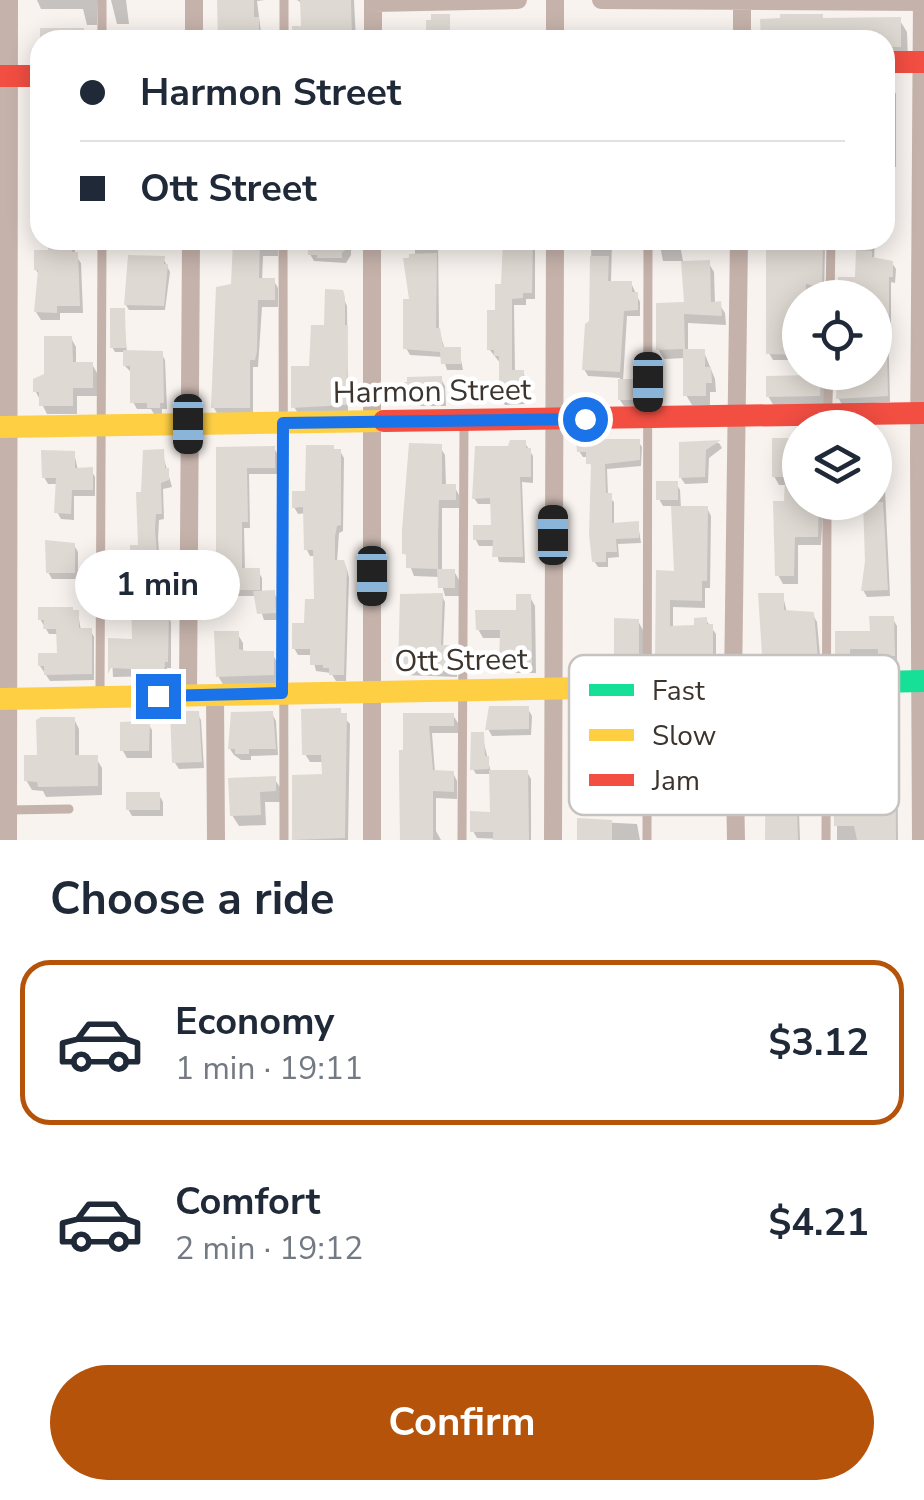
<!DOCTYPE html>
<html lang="en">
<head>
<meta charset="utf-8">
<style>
  :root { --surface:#fff; --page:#f2f2f3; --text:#1f2937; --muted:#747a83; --line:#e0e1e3; --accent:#b45309 }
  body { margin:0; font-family:"Nunito Sans",sans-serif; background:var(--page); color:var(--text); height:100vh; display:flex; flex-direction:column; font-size:38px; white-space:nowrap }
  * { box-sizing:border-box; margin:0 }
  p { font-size:32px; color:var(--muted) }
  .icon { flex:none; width:55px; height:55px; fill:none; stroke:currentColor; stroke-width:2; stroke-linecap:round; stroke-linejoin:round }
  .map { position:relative; height:840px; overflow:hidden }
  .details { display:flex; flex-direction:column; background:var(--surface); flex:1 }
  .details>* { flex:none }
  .banner { position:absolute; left:30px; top:30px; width:865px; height:220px; border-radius:30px; box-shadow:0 5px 25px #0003; display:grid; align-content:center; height:220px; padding:0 50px; background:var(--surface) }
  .tools { position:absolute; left:782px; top:280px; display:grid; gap:20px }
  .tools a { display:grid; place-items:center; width:110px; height:110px; border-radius:50%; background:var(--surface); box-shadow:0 5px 25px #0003; font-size:50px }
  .end { position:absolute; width:45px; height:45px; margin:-22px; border:12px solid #1a73e8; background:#fff; box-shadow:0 0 0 5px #fff }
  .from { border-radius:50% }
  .bubble { position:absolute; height:70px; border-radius:35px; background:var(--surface); box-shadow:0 5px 25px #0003; font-size:32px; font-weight:700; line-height:70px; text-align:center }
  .car { position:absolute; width:30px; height:60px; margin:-30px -15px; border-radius:12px; box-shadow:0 0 8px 2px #0007; background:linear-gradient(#222 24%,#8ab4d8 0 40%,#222 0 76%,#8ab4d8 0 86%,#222 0) }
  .banner b { display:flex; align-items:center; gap:35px; height:95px; font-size:38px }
  .banner b+b { border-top:2px solid var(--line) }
  .banner i { width:25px; height:25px; background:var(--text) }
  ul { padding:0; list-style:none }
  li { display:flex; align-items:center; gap:30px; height:165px; margin:0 20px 15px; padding:0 30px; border:5px solid transparent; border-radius:30px }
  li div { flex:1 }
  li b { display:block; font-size:38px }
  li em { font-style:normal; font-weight:700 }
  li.current { border-color:var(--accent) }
  li>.icon { width:90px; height:90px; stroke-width:1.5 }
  h2 { padding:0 50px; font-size:45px; line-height:120px }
  .primary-button { display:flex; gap:20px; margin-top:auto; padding:20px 50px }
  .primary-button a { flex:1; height:115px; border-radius:60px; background:var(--accent); color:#fff; font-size:40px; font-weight:700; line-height:115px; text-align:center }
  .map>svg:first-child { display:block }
  .shadow { fill:#0003 }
  .building { fill:#dfd9d3 }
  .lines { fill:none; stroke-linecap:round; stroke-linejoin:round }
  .lane { stroke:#c5b2ab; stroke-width:9 }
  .street { stroke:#c5b2ab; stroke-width:18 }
  .fast { stroke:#16e098; stroke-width:22 }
  .slow { stroke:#ffcf43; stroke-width:22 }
  .jam { stroke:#f24e42; stroke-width:22 }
  .route { stroke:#1a73e8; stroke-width:12 }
  .labels { text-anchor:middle; stroke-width:9; stroke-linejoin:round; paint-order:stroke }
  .street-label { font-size:30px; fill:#3d342d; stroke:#fff }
  .key { fill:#fff; stroke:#c5c2c0; stroke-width:2.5 }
  .key-label { font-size:28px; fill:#3d342d }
</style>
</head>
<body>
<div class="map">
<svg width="924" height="840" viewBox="0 0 924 840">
  <rect width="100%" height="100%" fill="#f8f3ef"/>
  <path class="shadow" d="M37,0H98L97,25H87L83,9H41Z
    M111,0H126L129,24H117Z
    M219,0H265L257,1L262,40H220Z
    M297,0H354L356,40H293L304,28L303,4Z
    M899,19L907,32L908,60H885V40H763L824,21Z
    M134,33L167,34L170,40H133Z
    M885,85L893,88L896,94V167H892L894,226L891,227V236H885Z
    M36,101H40V199L35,191Z
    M50,240H75V255L81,263L83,313H60V320H41L36,312L40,276L36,270L50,252Z
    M111,240H121V250H114Z
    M218,240H278V256H263L262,281H274L278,288V307H262L258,367H253V415H218L214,408L234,286L235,249L222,248Z
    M310,240H351V255L346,263L314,261L310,254Z
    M415,240H438L439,330L445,350H459L463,370H447L443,357L410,355L406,348L412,302L406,259L415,255Z
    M497,240H535V299H526V305H514L515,372H523L526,379L525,404L505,405L501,399V364L489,349L504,286L505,250H501Z
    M591,240H615H612L611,283H631L640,302V316H627L623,381H638L642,388V406H624L620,400V378L588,376L584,369L592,323Z
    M679,240L683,261H663L659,241Z
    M768,240H830L825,247L824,298H800V360H773L769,353Z
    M840,240H875L874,260L892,263L896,269L895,283L891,282V324H888L890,402L842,405L839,399L842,372H875V298H840L841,279L857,280L859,250H845Z
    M163,258L170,272L165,310H129L126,305Z
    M708,262L714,272L715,304H719L725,313L726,325L688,323V352H704L715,379L716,392H710V405H692L686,395V358L664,359L658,349Z
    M341,292L347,306L348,411L298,413L294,407Z
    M123,310L127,353H161L165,360L167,409H162V414H154L151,409H137L133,402L132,373L125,366V352H115L112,347Z
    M71,338L76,347V364H92L97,373V396H77V414H47L36,392Z
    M441,379L445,386L446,406H415L410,403L406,396Z
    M814,381H819L826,392L825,407L775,408L768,396Z
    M794,440L800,452V502H818L823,510L821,545H798V584H783L778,575L787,485H779L774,476Z
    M638,441L642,447L641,466L607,469L608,496L614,502V525L638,524L641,543L618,544L619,557L608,558V567H598L594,561L592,470L589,457H583L579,451Z
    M525,443L533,456V483L522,482L525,563L499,562L495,546H479L476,540L494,527L493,504H478L474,498L510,448Z
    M719,443L722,448L709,458L708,483L685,484L681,478L682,444Z
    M440,447L445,455L446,486H454L459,495V508H442V571H454L459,580V596H442L445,602L443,648H453L457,655V677L405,675L401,668L403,597L445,596L440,577L414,576L405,553Z
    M274,448L278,455V474H249L250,528H244L245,571H258L262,578V593H274L278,600V620H264L256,596H222L218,589V450Z
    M334,451H340L344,458L343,531L339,533L337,562L347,569L349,578L346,681H336L331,673L316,671L312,655H298L294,648L316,602V556H310L307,550L306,513L298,514L294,507L308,494Z
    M162,452L172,487L163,489L164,519L159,520L158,538L161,581L159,588L153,589V610H163L171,622V668H167V682L159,681L156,676L113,677L111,641L135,642L144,495Z
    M74,453L78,470H91L95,477V496H74V520L61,519L57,512L58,484H48L44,477Z
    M875,482H881L885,489L890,596L867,597L863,590Z
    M676,483L680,490L681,508H707L711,516L710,588H705V608L673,607V628L697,627L706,620L716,634V670H662L658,662V573L676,574L673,506H663L659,499Z
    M74,545L78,552V579H52L48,572Z
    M783,596L787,613L813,615L817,622L821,666L775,667L764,655Z
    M530,597L535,606L536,673H507L501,664L502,638H483L478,629L519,613Z
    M78,613L81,631H91L94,637V680L50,681L40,666L60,656L59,634H49L40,619Z
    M893,619L897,626V662H885L881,655H852L853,674H841L837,667V634H872Z
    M638,621L644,632V673L623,674L616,663Z
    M237,633L243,643V653L272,654L278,663V684L224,686L218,676Z
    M893,701L897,708L898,840H837V787L853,785L858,767V737L841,738L837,732Z
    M704,708L709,716L710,740L716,748V763L708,764L709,815L689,816L684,805H662L658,797Z
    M528,709L532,716L531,735L492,736L488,729Z
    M814,711L820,722V811L799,812L800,840H767L768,738L765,732Z
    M197,713L201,720L204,768L179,769L175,763Z
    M272,714L276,721L278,755L251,756V760H241L234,755L230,749Z
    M342,715L350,724L348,840H295V778L324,777V762H310L305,754Z
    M405,715H453L458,723V733H432L435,773H453L457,781V799L436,798V831L441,840H403Z
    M74,719L79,729V758H96L102,768V795L46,797L43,791L32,790L26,780L39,758Z
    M148,723L152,730V758H127L123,751Z
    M482,734L491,773L527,772L531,779V840L477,838L473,831L492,814V774H476L473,769Z
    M274,778L281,789V802H265L266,825L239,826L232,815Z
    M159,795L163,802V816H132L128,809Z
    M579,821L637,824L640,840H579Z"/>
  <path class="building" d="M217,0H254V17H259V40H218Z
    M300,0H351L352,40H292V26H301Z
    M431,14H450V40H426V20H431Z
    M780,14H823V18L901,17V47H885V40H761L760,19L780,18Z
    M40,28H84V40H40Z
    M48,240H72V252H78L80,306H57V313L34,312L38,270H34V250H48Z
    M233,240H260L259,278H275V300H258L257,351L255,360H250V408H211L216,287L231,284Z
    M308,240H356L342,253V258H317V255H308Z
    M503,240H533L532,293H523V298L512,299V370H524L523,397L516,399H499V356H494V350H487V310H495V284H501Z
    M766,240L823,243L822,288L806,284V295L800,298V355L766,354Z
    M856,250L872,251V257L893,261V277H889V318H875V298H857V289L838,288V277H855Z
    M437,253L436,328H440L443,347H461V364H441L440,352L403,349V299H409L403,258H409V254Z
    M128,255L165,256L164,264H168L164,306L124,305Z
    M590,256H609L608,281H632V292H638V310L624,311L620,372L582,370L585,324L589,321Z
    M710,260L711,302L721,301L722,316L684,314L685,349H705V367H711L712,383H706V396H683V349L656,350V303L684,302L681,261Z
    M325,289L343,290L345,297V325H348L346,405L291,408V366H309L311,325H324Z
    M110,308H125L126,348H110Z
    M44,336H72L73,362H93V388H73V406H39V392H33V379L44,374Z
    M887,348L888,396L836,399L837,378L875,375V349Z
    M123,350L163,351L164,403H160V408H147V403H130V366H123Z
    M813,375V378H821L820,396L766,397V376Z
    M442,376L443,400L412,401L404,396L403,382H407V377Z
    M618,379H640V400H618Z
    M772,438H796V450H800V502H819L818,537H795L794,576H775L773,501H784L785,477H772Z
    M576,439H640V460L605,464L606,493H612V523L639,521V538L616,539L617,552H606V562H592L589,534L591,464H586V452H577Z
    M510,440H526V448H531V477H520L523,557H492L493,540H473V525H491L490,498L472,499L475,446H508Z
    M721,440L706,450L705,477L679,478V442Z
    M409,443L442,444V484H456V500H439L438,538V569H455V588H438L437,569L406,568V554H402V530Z
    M306,445H334V449H341V525L337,526L335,536V560H344L347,569L344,675H329V668H323V665H310V649H292V623H304L305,599H314L313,550H304L303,507L292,508V491H305Z
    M275,446V468H247L248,522H242V568H260V590H216V447Z
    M164,449L165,468H169V480L161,483L162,514H156L155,530L159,573L156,583H151V607H164V613H169L168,662H165L164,676L153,675V670L111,668L108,674V638L132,639L130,545H138L136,492H141L143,450Z
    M41,450L75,451V468L93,467V490H72L71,514L54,513L56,478H42Z
    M656,481H678V500H656Z
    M863,502H883L888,590L861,591L865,561Z
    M671,506H708L707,581H702V601L670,600V626L694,625V618L707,617V624H713V663H655L656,570L674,571Z
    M45,540L75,543V573H46Z
    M275,590L276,613L257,614L253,591Z
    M443,593L441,645H455V670L398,669L400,594Z
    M758,593H784V610L814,612L818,660L769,661V655H762Z
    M516,594H531L532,664L499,665L500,630H476L475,610H516Z
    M38,607H73V610H79V628H92V674L44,675V666H38V653H57L56,629H43L44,620H38Z
    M869,616H894L895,656H878V649H850V667L835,668V631H870Z
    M614,618L639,619V663H614Z
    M214,631H239V649L246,651H274V675L216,677Z
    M856,699H895L896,840H857L854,826H834V785L850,783V764H856L855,732H834V721L856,720Z
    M489,706H529V729L485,730Z
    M341,708V713H347L345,838L292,840V775L322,774L321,755H302L301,709Z
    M762,709H816L818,714V806H797L798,840H765L766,732H762Z
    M170,711H199L202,762L172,763Z
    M273,711L276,749H249V754H235V749H228L231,712Z
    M403,713H454V726H429L433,770L454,771V792L433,791V840H400L399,775V750H403Z
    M41,717H75V755H98V786L38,787L37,782L24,781V755H37L36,720Z
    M150,721L149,751H120V722Z
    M471,732H484L485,756H489V769L470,770Z
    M489,770H528L529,840H493V832H470V811L490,812Z
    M276,776V791L260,792L261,815L230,816L228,778Z
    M126,792H160V810H126Z
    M577,818L612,820V840H577Z"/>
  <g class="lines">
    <path class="lane" d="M102,40V0
      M284,40V0
      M283,240L284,840
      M830,298L831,240
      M827,428L829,372
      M100,694L102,240
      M8,810L69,809
      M462,840L464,423
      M647,840L648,240
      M826,840L827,502"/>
    <path class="street" d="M555,0V40
      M601,0L924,2
      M742,0V40
      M373,3L518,0
      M194,40V0
      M373,40V0
      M188,695L191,240
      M215,695L216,840
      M8,840L9,0
      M372,840V240
      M553,840L555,240
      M736,840L733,684L739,240
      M921,840L919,450L922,0"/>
    <path class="fast" d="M744,685L924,681"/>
    <path class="slow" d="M0,427L384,421
      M0,699L744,685"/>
    <path class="jam" d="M885,62H924
      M0,76H40
      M384,421L924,413"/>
  </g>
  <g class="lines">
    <path class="route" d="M158,696L282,693L283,423L585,419"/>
  </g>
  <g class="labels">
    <g class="street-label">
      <text transform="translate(432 391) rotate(-1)" y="10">Harmon Street</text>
      <text transform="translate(461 660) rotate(-1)" y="10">Ott Street</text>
    </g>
  </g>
  <rect x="569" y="655" width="330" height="160" rx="15" class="key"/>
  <rect x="589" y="684" width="45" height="12" fill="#16e098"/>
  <rect x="589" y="729" width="45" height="12" fill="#ffcf43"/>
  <rect x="589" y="774" width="45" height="12" fill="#f24e42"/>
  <g class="key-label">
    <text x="652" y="700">Fast</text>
    <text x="652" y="745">Slow</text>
    <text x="652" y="790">Jam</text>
  </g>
</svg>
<div class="tools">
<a><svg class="icon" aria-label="locate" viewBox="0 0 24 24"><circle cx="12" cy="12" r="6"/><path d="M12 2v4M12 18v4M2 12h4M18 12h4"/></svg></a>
<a><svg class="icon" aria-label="layers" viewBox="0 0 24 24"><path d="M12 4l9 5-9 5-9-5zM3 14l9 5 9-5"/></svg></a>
</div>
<i class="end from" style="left:585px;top:419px"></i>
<i class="end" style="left:158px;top:696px"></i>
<div class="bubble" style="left:75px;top:550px;width:165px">1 min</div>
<i class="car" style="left:648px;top:382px;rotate:180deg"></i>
<i class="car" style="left:188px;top:424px;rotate:180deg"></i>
<i class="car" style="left:553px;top:535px;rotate:0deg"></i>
<i class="car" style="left:372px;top:576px;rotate:180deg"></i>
<div class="banner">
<b><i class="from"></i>Harmon Street</b>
<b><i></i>Ott Street</b>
</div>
</div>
<section class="details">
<h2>Choose a ride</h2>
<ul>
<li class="current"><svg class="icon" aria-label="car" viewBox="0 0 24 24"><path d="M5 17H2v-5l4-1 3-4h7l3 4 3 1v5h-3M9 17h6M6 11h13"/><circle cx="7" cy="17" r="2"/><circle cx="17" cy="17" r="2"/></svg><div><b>Economy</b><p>1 min · 19:11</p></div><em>$3.12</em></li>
<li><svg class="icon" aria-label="car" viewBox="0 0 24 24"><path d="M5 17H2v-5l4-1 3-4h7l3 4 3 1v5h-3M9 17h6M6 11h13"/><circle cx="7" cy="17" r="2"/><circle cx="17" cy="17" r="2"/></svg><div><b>Comfort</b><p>2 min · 19:12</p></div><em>$4.21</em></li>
</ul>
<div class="primary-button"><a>Confirm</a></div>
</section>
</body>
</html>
